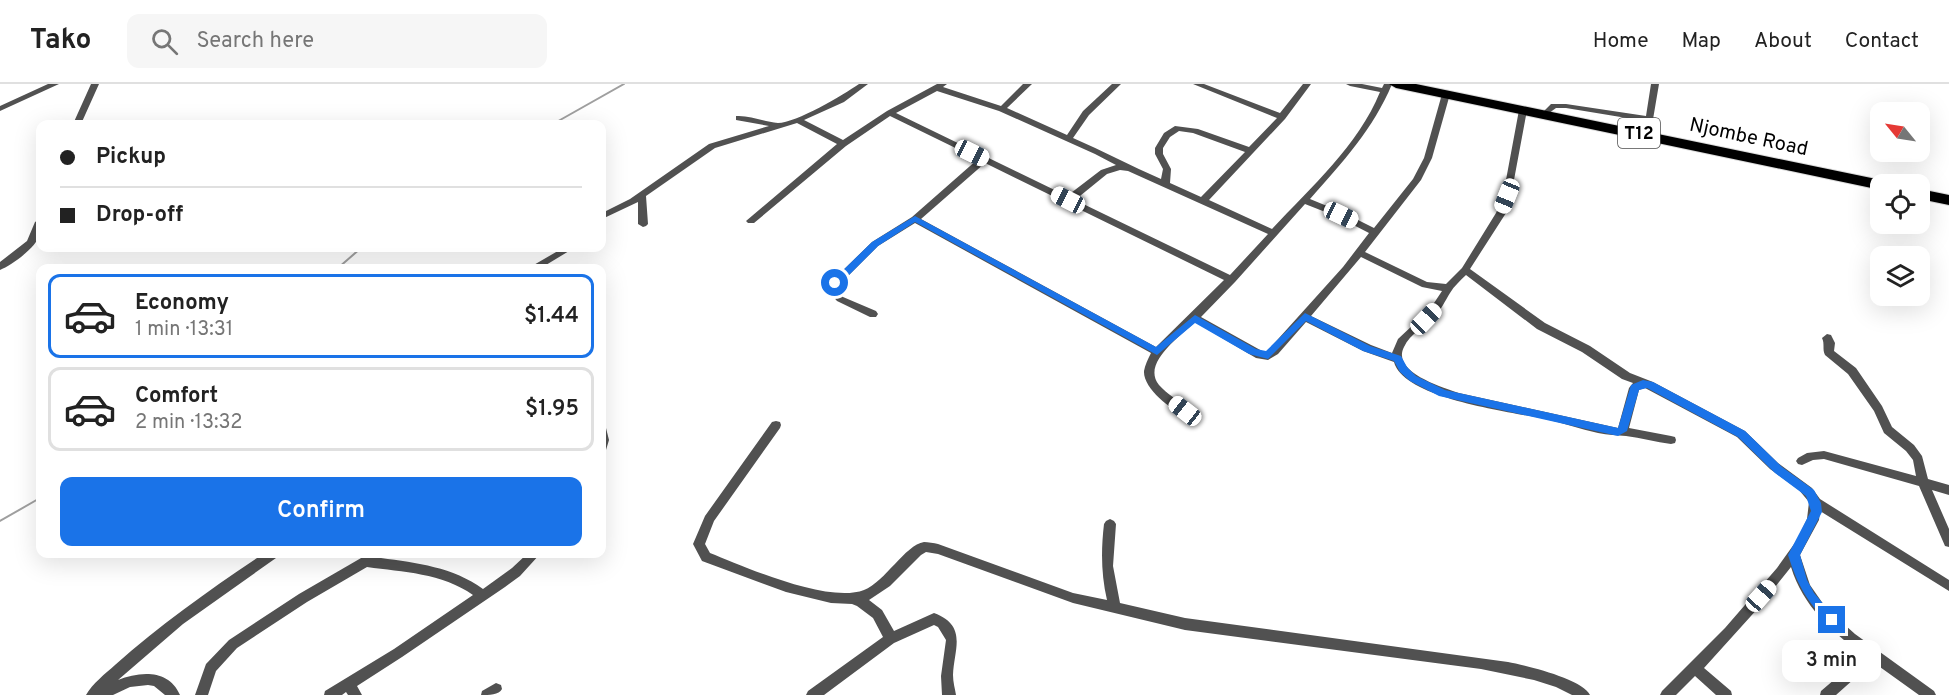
<!DOCTYPE html>
<html lang="en">
<head>
<meta charset="utf-8">
<style>
  :root { --surface:#fff; --page:#f6f6f6; --text:#222; --muted:#767676; --line:#e0e0e0; --accent:#1a73e8 }
  body { margin:0; font-family:Overpass,sans-serif; background:var(--page); color:var(--text); height:100vh; display:flex; flex-direction:column; font-size:22px; white-space:nowrap }
  * { box-sizing:border-box; margin:0 }
  p { font-size:20px; color:var(--muted) }
  .icon { flex:none; width:33px; height:33px; fill:none; stroke:currentColor; stroke-width:2; stroke-linecap:round; stroke-linejoin:round }
  .map { position:relative; flex:1; overflow:hidden }
  .drawer { position:absolute; left:36px; top:180px; width:570px; height:294px; display:flex; flex-direction:column; background:var(--surface); border-radius:12px; box-shadow:0 6px 24px #0002 }
  .drawer>* { flex:none }
  .hud { position:absolute; left:36px; top:36px; width:570px; height:132px; border-radius:12px; box-shadow:0 6px 24px #0002; display:grid; align-content:center; height:132px; padding:0 24px; background:var(--surface) }
  .needle { width:39px; rotate:300deg }
  .controls { position:absolute; left:1870px; top:18px; display:grid; gap:12px }
  .controls a { display:grid; place-items:center; width:60px; height:60px; border-radius:12px; background:var(--surface); box-shadow:0 6px 24px #0002; font-size:30px }
  .end { position:absolute; width:27px; height:27px; margin:-14px; border:8px solid #1a73e8; background:#fff; box-shadow:0 0 0 3px #fff }
  .from { border-radius:50% }
  .bubble { position:absolute; height:42px; border-radius:12px; background:var(--surface); box-shadow:0 6px 24px #0002; font-size:20px; font-weight:600; line-height:42px; text-align:center }
  .car { position:absolute; width:18px; height:36px; margin:-18px -9px; border-radius:8px; box-shadow:0 0 4px 2px #0007; background:linear-gradient(#fff 24%,#345 0 40%,#fff 0 76%,#345 0 86%,#fff 0) }
  .hud b { display:flex; align-items:center; gap:21px; height:57px; font-size:22px }
  .hud b+b { border-top:2px solid var(--line) }
  .hud i { width:15px; height:15px; background:var(--text) }
  ul { padding:10px 0 0; list-style:none }
  li { display:flex; align-items:center; gap:18px; height:84px; margin:0 12px 9px; padding:0 12px; border:3px solid var(--line); border-radius:12px }
  li div { flex:1 }
  li b { display:block; font-size:22px }
  li em { font-style:normal; font-weight:600 }
  li.on { border-color:var(--accent) }
  li>.icon { width:54px; height:54px; stroke-width:1.5 }
  .primary-button { display:flex; gap:12px; margin-top:auto; padding:12px 24px }
  .primary-button a { flex:1; height:69px; border-radius:12px; background:var(--accent); color:#fff; font-size:24px; font-weight:600; line-height:69px; text-align:center }
  header { display:flex; align-items:center; gap:36px; box-sizing:border-box; height:84px; padding:0 30px; background:var(--surface); border-bottom:2px solid var(--line) }
  header strong { font-size:28px }
  nav { display:flex; gap:33px; margin-inline-start:auto; font-size:21px }
  .search { width:420px; height:54px; background:var(--page); display:flex; align-items:center; gap:15px; box-sizing:border-box; padding:0 21px; border-radius:12px; color:var(--muted); font-size:22px }
  .map>svg:first-child { display:block }
  .lines { fill:none; stroke-linecap:round; stroke-linejoin:round }
  .stream { stroke:#9f9f9f; stroke-width:2 }
  .highway-casing { stroke:#dbdbdb; stroke-width:2 }
  .street { fill:#515151; fill-rule:evenodd }
  .highway { fill:#000; fill-rule:evenodd }
  .route { fill:#1a73e8 }
  .labels { text-anchor:middle; stroke-width:5; stroke-linejoin:round; paint-order:stroke }
  .shield { fill:#fff; stroke:#4c4c4c; stroke-width:1.5 }
  .shield-label { font-size:18px; font-weight:bold; fill:#000 }
  .street-label { font-size:20px; fill:#000; stroke:#fff }
</style>
</head>
<body>
<header>
<strong>Tako</strong>
<div class="search"><svg class="icon" aria-label="search" viewBox="0 0 24 24"><circle cx="10" cy="10" r="6"/><path d="M15 15l6 6"/></svg>Search here</div>
<nav><a>Home</a><a>Map</a><a>About</a><a>Contact</a></nav>
</header>
<div class="map">
<svg width="1949" height="611" viewBox="0 0 1949 611">
  <rect width="100%" height="100%" fill="#fff"/>
  <g class="lines">
    <path class="stream" d="M553,40L624,0
      M338,184L361,164
      M0,437L40,414"/>
    <defs>
      <path id="highway" d="M1389,0H1416L1881,96L1888,100H1881V106L1396,4Z
        M1920,105L1949,111V121L1920,115Z"/>
    </defs>
    <use href="#highway" class="highway-casing"/>
    <path class="street" d="M48,0H59L0,27V22Z
      M91,0H99L81,40H73Z
      M859,0H868L844,18L804,36L843,56L887,27L937,0H947L943,3L1001,22L1023,0H1032L1007,24L1067,51L1083,27L1112,0H1121L1089,31L1073,54C1103,67 1131,82 1161,95L1163,85L1155,70V64L1164,49L1175,42L1198,45L1249,63L1277,34L1193,0H1204L1280,29L1303,0H1311L1285,35L1209,116L1272,145C1311,103 1358,62 1380,8L1350,2L1346,0H1362L1382,4L1384,0H1392C1374,44 1342,79 1310,115L1344,129L1374,144L1413,95L1424,74L1442,10L1446,8H1449L1450,10L1432,74L1421,96L1365,168L1427,198L1446,200L1462,184L1496,129L1503,112L1519,26L1520,24H1526L1527,26L1511,112L1506,129L1470,185L1545,239L1590,262L1630,289L1653,298L1745,347L1778,379L1812,404L1820,415L1949,496V507L1820,427L1819,436L1800,471L1810,501L1826,524L1855,550L1934,607L1936,611H1919L1873,578L1836,611H1820L1821,607L1863,571C1831,547 1803,522 1791,483L1760,522L1704,584L1731,607L1732,611H1716L1695,592L1676,611H1660L1662,607L1725,544L1777,484L1797,456L1807,435L1809,418L1799,406L1770,385L1737,353L1645,304L1639,306L1629,344L1671,352L1675,353L1676,356L1675,359L1671,360C1656,358 1641,354 1626,352C1617,351 1608,351 1598,349C1580,345 1563,339 1545,335C1512,328 1404,315 1394,278L1363,267L1306,238L1278,270L1268,276L1256,274L1195,238C1181,252 1141,279 1159,301C1167,310 1179,317 1189,324L1190,327L1189,330L1185,331C1171,326 1143,304 1144,287C1145,281 1148,275 1151,269L915,139L878,162L840,200V208L843,213L876,227L878,230L876,233H870L837,217L830,209L832,197L872,158L912,133L978,75L890,32L846,62L754,139H748L746,137L837,60L797,39L715,64L646,112L648,140L646,142L643,143L638,140V118L602,135V129L630,115L709,60L769,42L736,36V32C750,31 764,38 778,39C796,39 843,11 859,0ZM937,7L999,27L1095,70L1116,81L1101,86L1067,112L896,29ZM1179,47L1193,49L1245,68L1201,113L1170,99L1171,85L1163,70V64L1170,53ZM985,79L1224,196L1156,263L921,135ZM1120,86L1128,87L1268,150L1230,191L1075,116L1107,90ZM1305,120L1338,133L1369,149L1343,183L1270,264L1266,268L1262,267L1201,233L1235,198ZM1361,173L1422,203L1442,207L1430,225L1398,255L1392,269L1371,261L1311,232ZM1466,191L1537,245L1582,268L1622,295L1633,299L1629,304L1618,344L1459,309C1442,303 1391,288 1404,263C1410,250 1425,242 1434,233C1441,226 1445,217 1450,209C1454,202 1460,197 1466,191Z
      M1651,0H1659L1650,53H1644L1643,51L1645,37L1566,24H1556L1545,32L1541,30L1551,20H1566L1646,32Z
      M40,135C40,139 41,145 40,150C37,163 12,181 0,186V178L27,157L35,138Z
      M563,164H574L541,184H531L532,182Z
      M1827,250L1831,251L1835,259L1834,267L1856,284L1882,322L1892,343L1914,361L1922,372L1928,395L1949,401V411L1932,406L1949,445V463L1945,462L1919,402L1824,375L1813,376L1802,381L1798,380L1796,377L1798,374L1807,369L1824,367L1916,392L1913,376L1906,367L1884,349L1874,327L1848,290L1825,271C1822,265 1825,260 1822,254Z
      M776,337L780,338L781,341L780,344L714,437L705,460L710,469C745,483 828,520 864,506C885,498 905,461 924,458C928,458 934,459 938,460L1073,509L1107,516C1101,490 1101,466 1104,440L1106,437L1110,435L1114,437L1116,440L1113,482L1120,519L1185,534L1508,578C1525,581 1583,595 1590,611H1572L1556,603L1534,596L1481,585L1185,546L1073,519L938,470L926,468L921,471L890,502L869,516L882,526L894,547L934,529C968,542 954,565 953,591C953,598 955,605 956,611H942L941,592L946,556L938,543L934,541L894,559L824,611H806L808,607L883,553L873,534L857,522L852,520L831,519L786,508L702,477L693,460L705,432L772,338Z
      M602,343L606,344L609,356L606,366L602,367Z
      M263,470H278L276,474L183,540L118,596C140,587 169,585 180,611H165L154,602L148,601L130,603L113,611H86C92,600 106,589 115,581C161,540 212,504 263,470Z
      M368,470H384L381,474C417,479 453,483 483,505L512,484L527,470H540L520,492L505,503L402,573L357,602L362,611H348L346,608L342,611H324L325,607L394,565L473,511C442,489 403,488 367,483L307,518L237,564L216,587L208,611H195L206,580L229,556L299,510Z
      M496,599L501,601L502,605C499,611 489,611 481,611L482,607Z"/>
    <use href="#highway" class="highway"/>
  </g>
  <path class="route" d="M915,132L1156,263L1195,231L1256,265L1266,267L1305,229L1370,262L1401,272L1407,283L1416,292L1445,306L1618,344L1631,301L1643,296L1653,298L1745,347L1782,383L1814,406L1821,419L1822,428L1800,471L1807,496L1814,509L1837,536L1832,541L1828,539C1806,516 1798,502 1788,471L1811,427L1806,412L1775,389L1738,353L1647,304L1639,306L1627,347L1618,352L1439,312L1410,297L1400,288L1394,277L1363,267L1306,237L1268,275L1249,270L1195,239L1157,271L915,138L878,162L838,202H832V197L872,158Z"/>
  <g class="labels">
    <rect class="shield" x="1618" y="34" width="42" height="30" rx="4.5"/>
    <g class="shield-label">
      <text x="1639" y="55">T12</text>
    </g>
    <g class="street-label">
      <text transform="translate(1749 52) rotate(12)" y="7">Njombe Road</text>
    </g>
  </g>
</svg>
<div class="controls">
<a><svg class="needle" viewBox="-14 -14 28 28"><path d="M0-13l5 13h-10z" fill="#e53935"/><path d="M0 13l5-13h-10z" fill="#767676"/></svg></a>
<a><svg class="icon" aria-label="locate" viewBox="0 0 24 24"><circle cx="12" cy="12" r="6"/><path d="M12 2v4M12 18v4M2 12h4M18 12h4"/></svg></a>
<a><svg class="icon" aria-label="layers" viewBox="0 0 24 24"><path d="M12 4l9 5-9 5-9-5zM3 14l9 5 9-5"/></svg></a>
</div>
<i class="end from" style="left:835px;top:199px"></i>
<i class="end" style="left:1832px;top:536px"></i>
<div class="bubble" style="left:1782px;top:556px;width:99px">3 min</div>
<i class="car" style="left:972px;top:69px;rotate:116deg"></i>
<i class="car" style="left:1507px;top:112px;rotate:202deg"></i>
<i class="car" style="left:1068px;top:116px;rotate:297deg"></i>
<i class="car" style="left:1341px;top:131px;rotate:115deg"></i>
<i class="car" style="left:1426px;top:235px;rotate:44deg"></i>
<i class="car" style="left:1185px;top:327px;rotate:308deg"></i>
<i class="car" style="left:1761px;top:512px;rotate:42deg"></i>
<div class="hud">
<b><i class="from"></i>Pickup</b>
<b><i></i>Drop-off</b>
</div>
<section class="drawer">
<ul>
<li class="on"><svg class="icon" aria-label="car" viewBox="0 0 24 24"><path d="M5 17H2v-5l4-1 3-4h7l3 4 3 1v5h-3M9 17h6M6 11h13"/><circle cx="7" cy="17" r="2"/><circle cx="17" cy="17" r="2"/></svg><div><b>Economy</b><p>1 min · 13:31</p></div><em>$1.44</em></li>
<li><svg class="icon" aria-label="car" viewBox="0 0 24 24"><path d="M5 17H2v-5l4-1 3-4h7l3 4 3 1v5h-3M9 17h6M6 11h13"/><circle cx="7" cy="17" r="2"/><circle cx="17" cy="17" r="2"/></svg><div><b>Comfort</b><p>2 min · 13:32</p></div><em>$1.95</em></li>
</ul>
<div class="primary-button"><a>Confirm</a></div>
</section>
</div>
</body>
</html>
